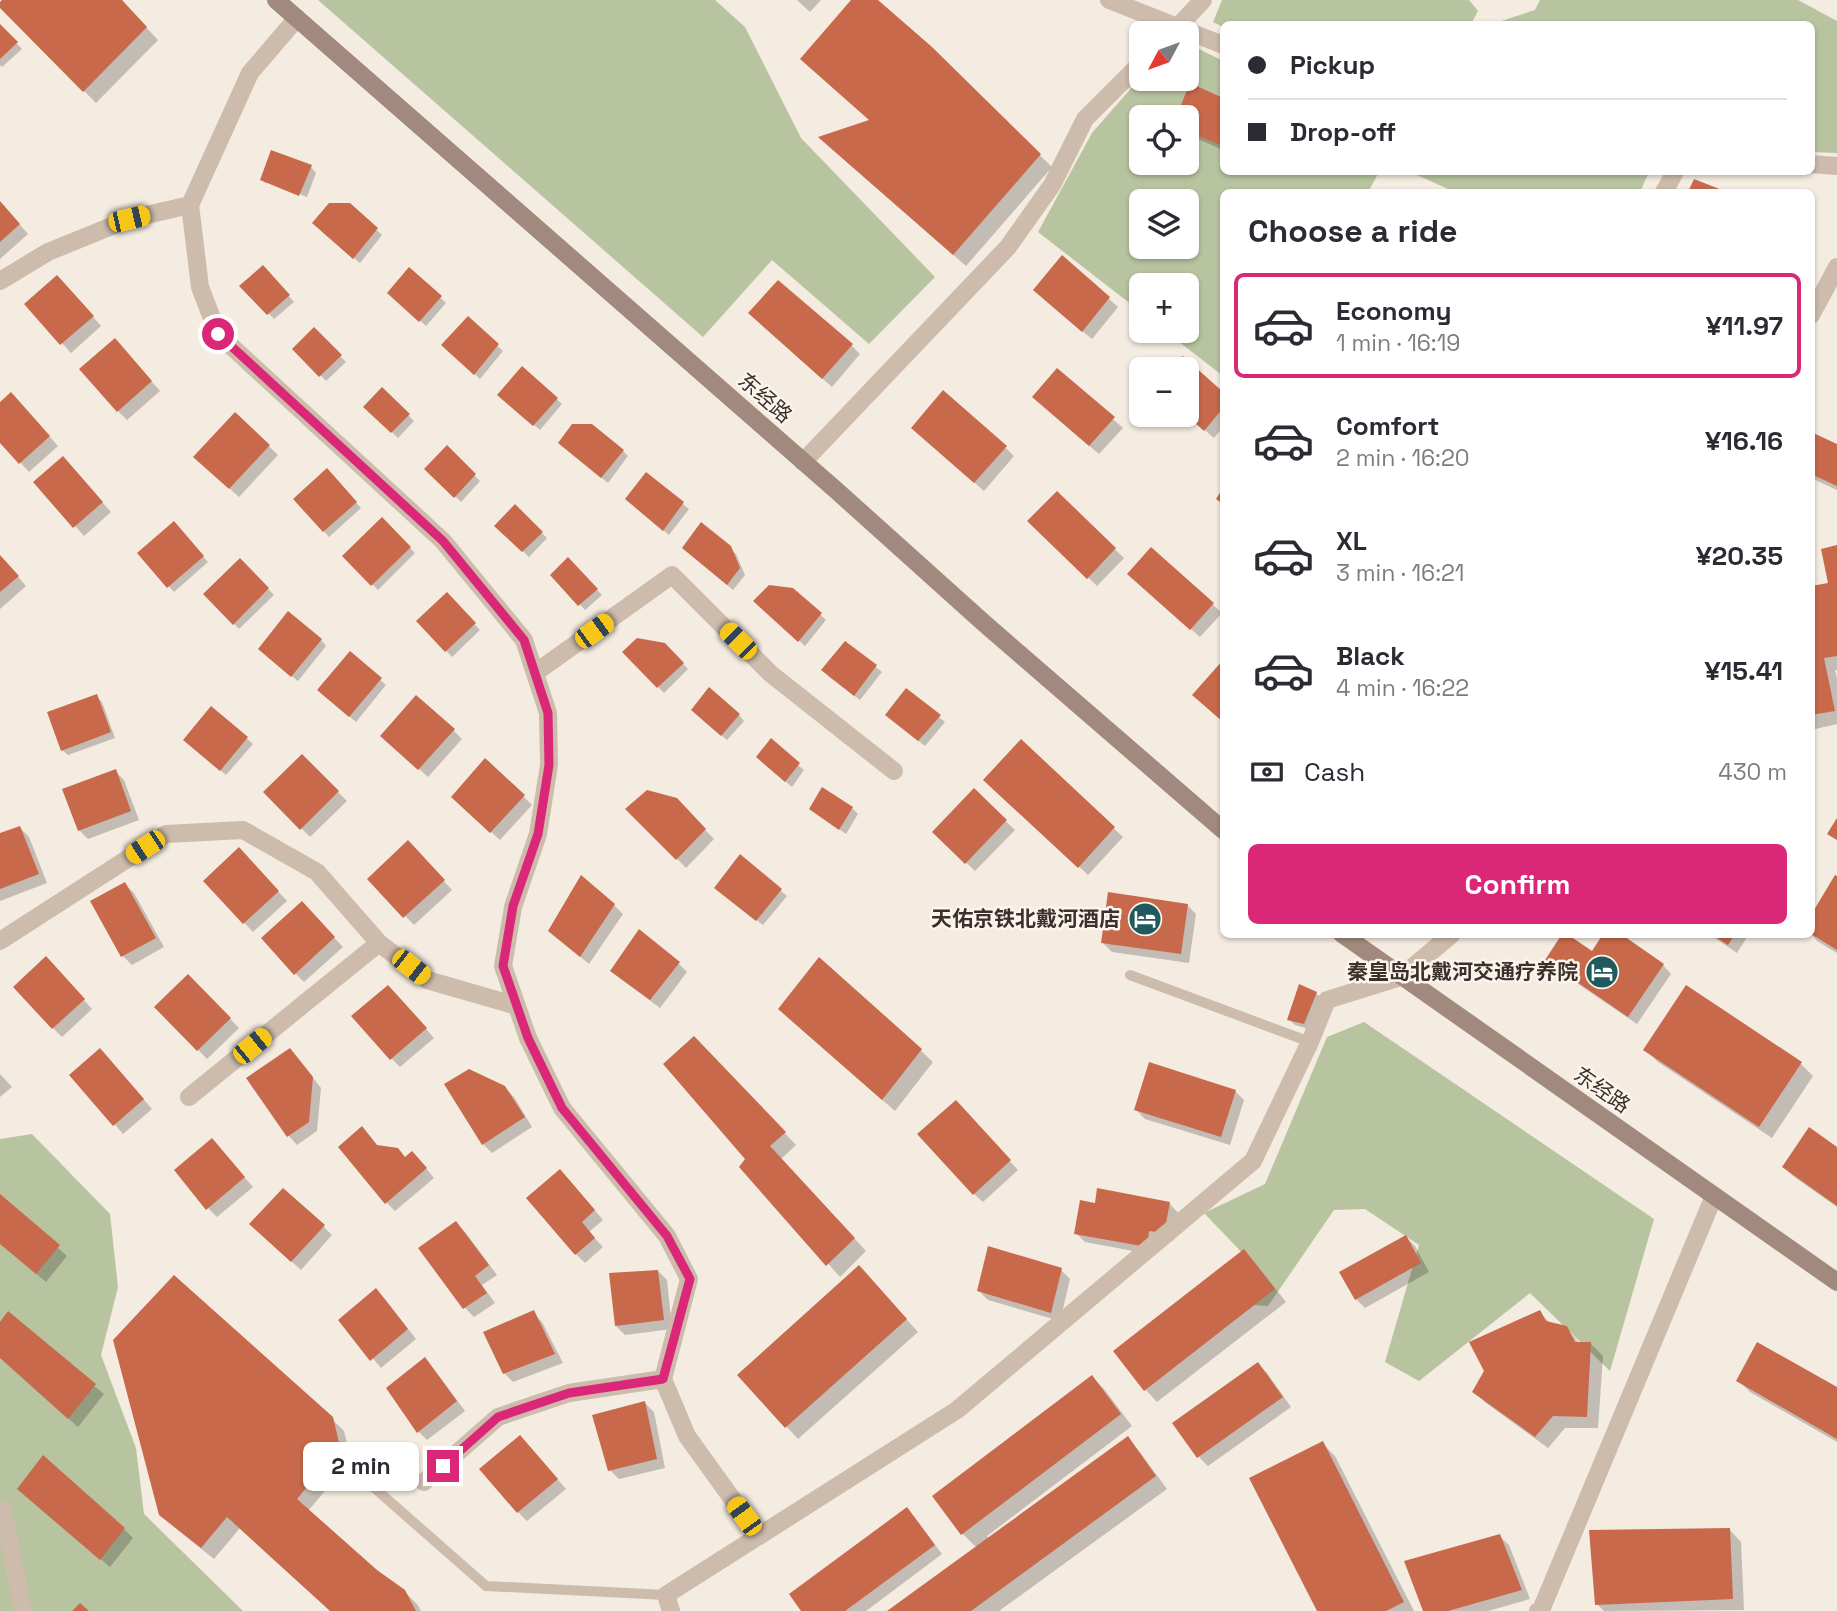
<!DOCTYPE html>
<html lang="en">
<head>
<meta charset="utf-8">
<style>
  :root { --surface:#fff; --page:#f7f7f7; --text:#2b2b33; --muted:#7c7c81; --line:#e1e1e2; --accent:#db2777 }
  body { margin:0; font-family:"Space Grotesk","Noto Sans SC",sans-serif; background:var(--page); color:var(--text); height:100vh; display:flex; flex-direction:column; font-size:26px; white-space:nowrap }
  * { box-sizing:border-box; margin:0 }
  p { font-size:23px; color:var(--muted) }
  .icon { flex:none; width:38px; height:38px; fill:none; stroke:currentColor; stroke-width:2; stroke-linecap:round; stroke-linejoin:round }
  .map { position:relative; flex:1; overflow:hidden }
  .side { position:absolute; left:1220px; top:189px; width:595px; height:749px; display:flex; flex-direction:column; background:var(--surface); border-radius:10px; box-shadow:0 2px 5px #0004 }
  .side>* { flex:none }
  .top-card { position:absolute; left:1220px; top:21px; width:595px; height:154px; border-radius:10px; box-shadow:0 2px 5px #0004; display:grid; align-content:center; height:154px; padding:0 28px; background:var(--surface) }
  .needle { width:46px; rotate:229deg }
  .fabs { position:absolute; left:1129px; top:21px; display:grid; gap:14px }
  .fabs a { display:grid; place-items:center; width:70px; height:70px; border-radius:10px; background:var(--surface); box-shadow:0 2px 5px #0004; font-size:35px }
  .end { position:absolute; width:32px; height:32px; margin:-16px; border:9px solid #db2777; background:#fff; box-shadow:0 0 0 4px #fff }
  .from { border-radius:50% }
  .bubble { position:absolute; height:49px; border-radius:10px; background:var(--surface); box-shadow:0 2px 5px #0004; font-size:23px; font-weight:700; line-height:49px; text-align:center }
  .car { position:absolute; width:21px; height:42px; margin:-21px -10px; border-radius:9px; box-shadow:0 0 5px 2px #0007; background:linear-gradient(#f5c518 24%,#345 0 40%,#f5c518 0 76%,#345 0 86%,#f5c518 0) }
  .top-card b { display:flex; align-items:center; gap:24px; height:66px; font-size:26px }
  .top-card b+b { border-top:2px solid var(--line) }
  .top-card i { width:18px; height:18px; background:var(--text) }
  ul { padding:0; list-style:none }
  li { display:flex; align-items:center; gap:21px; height:105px; margin:0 14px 10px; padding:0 14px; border:4px solid transparent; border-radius:10px }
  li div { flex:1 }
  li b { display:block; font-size:26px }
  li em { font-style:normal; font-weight:700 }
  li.current { border-color:var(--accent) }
  li>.icon { width:63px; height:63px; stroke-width:1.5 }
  h2 { padding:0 28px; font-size:32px; line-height:84px }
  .pay { display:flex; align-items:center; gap:18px; height:77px; padding:0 28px; font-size:26px }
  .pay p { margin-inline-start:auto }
  .primary-button { display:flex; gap:14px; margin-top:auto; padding:14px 28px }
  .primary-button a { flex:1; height:80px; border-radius:10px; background:var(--accent); color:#fff; font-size:28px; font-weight:700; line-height:80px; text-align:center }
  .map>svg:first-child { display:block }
  .green { fill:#b8c4a0; fill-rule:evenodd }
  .shadow { fill:#0003 }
  .building { fill:#c8694b }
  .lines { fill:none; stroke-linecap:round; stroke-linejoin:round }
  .service { stroke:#cdbbac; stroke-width:10 }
  .minor { stroke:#cdbbac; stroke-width:18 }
  .secondary { stroke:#a18a7d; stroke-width:18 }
  .route { stroke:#db2777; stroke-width:9 }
  .labels { text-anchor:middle; stroke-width:5; stroke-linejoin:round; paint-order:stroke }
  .street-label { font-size:21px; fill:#3b302b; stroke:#fbf5ee }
  .poi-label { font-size:21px; font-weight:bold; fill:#3b302b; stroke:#fbf5ee; text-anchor:end }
</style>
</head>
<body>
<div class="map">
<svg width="1837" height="1611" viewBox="0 0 1837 1611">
  <rect width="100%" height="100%" fill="#f4ebe1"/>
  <path class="green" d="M318,0H715L745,27L801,138L935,277L869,344L772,260L703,337Z
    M1222,0H1469L1478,11L1471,24H1223V27L1213,22Z
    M1540,0H1798L1837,21V153L1811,152V24H1492L1535,10Z
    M1187,43L1223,61V172H1379L1368,192H1223V376L1165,331H1186V285H1141V312L1038,232L1092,133L1141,77V79H1186ZM1141,117H1186V163H1141ZM1141,201H1186V247H1141Z
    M1410,172H1649L1640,192H1455Z
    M1364,1022L1654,1219L1610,1371L1530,1293L1419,1381L1385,1362L1419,1245L1365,1209L1334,1210L1268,1306L1222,1303L1253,1264L1204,1213L1265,1184L1327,1037Z
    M32,1134L110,1214L118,1287L101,1355L136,1448L144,1514L243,1611H0V1139Z"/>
  <path class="shadow" d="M4,0H120L158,40L96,103L0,6Z
    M797,0H821L810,12Z
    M854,0H876L931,49L1052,167L966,266L832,149L871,121Z
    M0,26L22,49L2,67L0,65Z
    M1191,86L1223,99V150L1186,134V117H1178Z
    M311,167L316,173L307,197L266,180V184L262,179Z
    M0,202L28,234L0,259Z
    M349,204L382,235L360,263L320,229Z
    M1062,257L1118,307L1092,339L1044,299Z
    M263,267L294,302L274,319L242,286Z
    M410,269L446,303L426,326L395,298Z
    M66,286L101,326L71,353L27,304Z
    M468,319L503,351L480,379L444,345Z
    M759,322L851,345L860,354L832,387Z
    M314,329L346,362L326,381L295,349Z
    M123,349L160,391L127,420L118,411Z
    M1183,358L1223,395V427L1214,438L1186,414V369H1174Z
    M522,368L562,404L540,430L505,401Z
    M1058,371L1123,428L1099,454L1043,406Z
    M382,389L414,421L398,438L366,407Z
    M20,403L58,446L29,472L0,440V405Z
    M235,414L278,455L239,497L205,466Z
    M1811,434L1837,445V490L1811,478Z
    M922,436L1005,447L1014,456L984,491Z
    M447,448L480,481L461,502L427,469Z
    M565,448L623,451L628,456L608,483Z
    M71,467L111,512L84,536L36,482Z
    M327,471L361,508L329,537L295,499Z
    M647,474L689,509L669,535L633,504Z
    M1057,493L1124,558L1097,586L1030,521Z
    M515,507L547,538L529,557L496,526Z
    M382,519L415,553L378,590L344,556Z
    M179,529L208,562L174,592L139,554Z
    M729,547L736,554L745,575L733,590L690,554Z
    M1837,547V670H1835L1837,679V724L1811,730V588L1830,585Z
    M1151,549L1222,613L1200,637L1138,583Z
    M0,556L26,586L0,609Z
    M240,560L274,595L239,629L206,594Z
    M568,560L602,595L585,610L552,575Z
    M792,589L826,620L805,646L756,601Z
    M447,595L480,630L452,657L419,622Z
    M321,640L326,646L298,681L265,654Z
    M845,643L882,672L860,700L828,676Z
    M664,644L688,669L664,693L625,652Z
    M350,654L386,685L356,722L324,695Z
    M906,691L945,722L925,746L893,721Z
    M96,696L102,702L115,738L68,755L62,750Z
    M212,708L253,744L226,775L191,745Z
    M739,715L744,721L727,740L699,716Z
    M453,730L462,739L428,777L391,744Z
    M1021,742L1123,837L1088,875L995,788Z
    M302,756L347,801L310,837L266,792Z
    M764,763L798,765L804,770L792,787Z
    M115,771L124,780L139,820L88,839L79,830Z
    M823,789L852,808L858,814L846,834L817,814Z
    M974,791L1015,830L975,871L934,832Z
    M523,796L532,805L500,840L462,805Z
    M676,800L714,839L686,868L628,809Z
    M20,828L29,837L47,883L0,901V835Z
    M417,852L452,890L414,925L369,879Z
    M740,857L787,896L763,925L722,893Z
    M248,859L287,901L253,932L205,881Z
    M1837,878V953L1817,941L1811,934V918Z
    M125,884L134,893L164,947L132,965L123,956Z
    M614,905L623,914L589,964L559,939Z
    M1187,905L1196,914L1189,963L1112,952L1103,943Z
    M311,913L343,947L304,982L295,973Z
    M1709,934H1749L1737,953Z
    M1592,954L1663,965L1671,974L1637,1024L1556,969L1547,960Z
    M678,963L687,972L660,1008L621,979L612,970Z
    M55,968L92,1009L62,1037L53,1028Z
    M188,976L239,1028L207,1059L157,1007Z
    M1686,988L1801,1064L1813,1076L1772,1138L1658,1062L1646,1050Z
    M1316,993L1322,999L1309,1029L1295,1025L1289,1019Z
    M397,996L434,1038L400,1067L391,1058Z
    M792,1021L920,1050L933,1062L895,1111Z
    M706,1050L796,1145L781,1159L866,1251L840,1277L741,1166L747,1159Z
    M109,1060L152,1109L123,1134L72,1075Z
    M299,1060L321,1088L317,1131L297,1145L289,1136L249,1078Z
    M0,1074L12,1087L0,1097Z
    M504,1087L514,1097L532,1127L492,1153L483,1144Z
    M1235,1091L1244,1100L1230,1145L1145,1119L1136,1110Z
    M964,1111L1018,1170L983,1202L974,1194Z
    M378,1147L406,1159L421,1162L434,1178L395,1211L387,1203Z
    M1837,1149V1207L1793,1176L1784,1167Z
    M221,1150L253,1187L217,1217L208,1208Z
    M569,1180L603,1220L589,1232L603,1247L585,1263L576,1254Z
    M0,1196L67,1256L46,1282L0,1243Z
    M1169,1203L1178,1213L1173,1241L1158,1239L1155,1255L1085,1242L1076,1233L1096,1206Z
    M456,1223L465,1232L497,1275L482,1285L495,1303L474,1317L465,1308L420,1248Z
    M323,1226L332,1235L301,1270L260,1233Z
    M1406,1237L1415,1246L1429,1272L1365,1308L1356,1299Z
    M1244,1252L1256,1264L1286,1302L1157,1402L1145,1389Z
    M1061,1270L1070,1279L1060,1321L988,1300L979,1291Z
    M658,1271L667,1280L672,1329L625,1335L616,1326Z
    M871,1280L918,1332L798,1439L739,1375Z
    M376,1290L385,1299L416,1339L381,1368L340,1320Z
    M1539,1312L1552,1325L1566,1328L1580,1344H1591L1603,1356L1598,1428H1565L1548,1448L1486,1403L1474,1391Z
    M533,1313L542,1322L563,1363L513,1382L504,1373Z
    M8,1314L104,1394L78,1427L0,1357V1325Z
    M424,1359L433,1368L465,1411L427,1440L419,1432Z
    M1258,1364L1267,1373L1291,1407L1208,1466L1199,1457Z
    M1092,1377L1104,1389L1132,1426L987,1536L989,1539L1127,1439L1139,1451L1167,1489L999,1611H890L977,1548L963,1534L934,1497Z
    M1738,1380L1837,1389V1442L1750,1392Z
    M645,1403L654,1412L665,1468L619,1479L610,1470Z
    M331,1418L344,1431L351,1460L308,1511L376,1571L404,1591L417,1604L421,1611H331L240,1528L214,1559L174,1527L161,1514Z
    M1322,1443L1335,1456L1414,1611H1319Z
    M529,1446L566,1489L527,1521L518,1512Z
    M28,1498L124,1529L133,1538L110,1567Z
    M907,1509L915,1518L942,1554L866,1611H803Z
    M1729,1529L1741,1542L1744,1610L1604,1611L1597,1604Z
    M1499,1536L1509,1545L1530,1599L1488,1611H1425Z"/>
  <path class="building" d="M2,0H122L147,27L83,92L0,8V2Z
    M851,0H878L932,47L1041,154L953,255L818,137L869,120L800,59Z
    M0,24L18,42L0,59Z
    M1190,83L1223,98V146L1186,131V117H1176Z
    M271,150L312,165L299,196L260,180Z
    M1694,179L1727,192H1688Z
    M0,201L20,224L0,242Z
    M329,203H350L378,228L353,259L312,223Z
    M1062,255L1110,297L1082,332L1033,290Z
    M263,265L290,295L267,315L239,286Z
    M409,267L442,296L419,322L387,293Z
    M57,275L94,316L60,345L24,304Z
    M778,280L853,344L822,379L748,313Z
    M468,316L499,344L474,375L441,345Z
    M314,327L342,355L319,377L292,349Z
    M115,338L152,381L117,412L79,369Z
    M1183,356L1223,392V408L1204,431L1186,415V369H1172Z
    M522,366L558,398L533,426L497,395Z
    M1057,368L1115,417L1089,446L1032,397Z
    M382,387L410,414L391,433L363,407Z
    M943,390L1007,446L974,483L911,428Z
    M11,392L50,436L19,464L0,443V402Z
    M235,412L270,445L229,489L193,457Z
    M572,424H592L624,450L601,478L558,443Z
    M1811,432L1837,444V486L1811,474Z
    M447,445L476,474L454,498L424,469Z
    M63,456L103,502L73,528L33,482Z
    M327,468L357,502L323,532L293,499Z
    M646,472L684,502L663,531L625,499Z
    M1223,488V504L1216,499Z
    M1057,491L1116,548L1087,579L1027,521Z
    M515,504L543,532L522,552L494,526Z
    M382,517L411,547L371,586L342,556Z
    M174,521L204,556L167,588L137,553Z
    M701,522L731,546L740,568L727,585L682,548Z
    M1837,545V656L1824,658L1835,711L1811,715V586L1828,583L1821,549Z
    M1151,547L1214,603L1190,630L1127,574Z
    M0,555L19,576L0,592Z
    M568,557L598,589L578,606L550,575Z
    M240,558L269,588L233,625L203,594Z
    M769,585L793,588L822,613L798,642L753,601Z
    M447,592L476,623L445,652L416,621Z
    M288,611L322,639L291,677L258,649Z
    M637,638L665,643L684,663L657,688L622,652Z
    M845,641L877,665L854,696L821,670Z
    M350,651L382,678L349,717L317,690Z
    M1223,660V722L1192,695Z
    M709,687L740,714L721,736L691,710Z
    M906,688L941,715L918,741L885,715Z
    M97,694L111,732L61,751L47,712Z
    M416,695L455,729L418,770L380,736Z
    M211,706L248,737L220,771L183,740Z
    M771,738L800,763L785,782L756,757Z
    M1021,739L1115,827L1078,868L983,780Z
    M302,754L339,791L300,830L263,792Z
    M485,758L525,795L490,833L451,797Z
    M116,769L131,811L78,831L62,789Z
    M822,787L853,807L839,830L809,809Z
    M974,788L1007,820L965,864L932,832Z
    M647,790L677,798L706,829L676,860L625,809Z
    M1837,818V840L1827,834Z
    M20,826L39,874L0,889V833Z
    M408,840L445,880L403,918L367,879Z
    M239,847L279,891L243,924L203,881Z
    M740,854L782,889L756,921L714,888Z
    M581,875L615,904L580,957L548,931Z
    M1835,875L1837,876V950L1811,934V915Z
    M125,882L156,938L121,957L90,901Z
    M1108,892L1188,904L1181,954L1101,943Z
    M302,901L335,937L294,975L261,938Z
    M639,929L680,962L650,1000L610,971Z
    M1562,934H1567L1592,951L1603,934H1621L1664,964L1628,1017L1545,960Z
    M1711,934H1735L1728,945Z
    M46,956L85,999L52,1029L13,987Z
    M819,957L922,1049L882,1100L778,1009Z
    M188,974L231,1018L197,1051L154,1007Z
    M1299,984L1317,992L1304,1024L1287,1020Z
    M388,985L427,1028L390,1060L351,1016Z
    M1686,985L1802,1062L1759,1127L1643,1050Z
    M694,1036L786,1132L770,1146L855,1238L826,1266L739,1167L745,1159L663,1064Z
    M100,1048L144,1099L113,1126L69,1075Z
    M290,1048L313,1077L309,1122L287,1137L246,1078Z
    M1149,1062L1236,1090L1221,1137L1134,1110Z
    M469,1069L505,1086L525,1117L482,1145L444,1084Z
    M956,1100L1011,1160L973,1195L917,1134Z
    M362,1126L377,1145L398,1148L405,1157L412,1151L427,1168L385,1204L338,1147Z
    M1809,1127L1837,1147V1206L1782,1167Z
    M212,1138L245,1177L206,1210L174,1170Z
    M560,1169L595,1210L582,1222L595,1238L575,1255L526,1198Z
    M283,1188L325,1225L291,1262L249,1224Z
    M1097,1188L1170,1202L1164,1233L1149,1231L1147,1247L1074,1234L1080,1200L1095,1203Z
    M0,1194L60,1245L36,1274L0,1244Z
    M456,1221L489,1265L475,1276L487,1293L463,1309L418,1248Z
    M1406,1235L1421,1263L1355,1300L1339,1272Z
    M988,1246L1062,1268L1051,1313L977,1291Z
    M1244,1249L1275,1289L1144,1391L1113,1351Z
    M859,1265L907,1319L785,1428L737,1375Z
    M658,1270L664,1320L615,1326L609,1273Z
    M174,1275L333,1417L340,1447L297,1499L377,1570L405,1590L416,1611H330L227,1517L201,1548L159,1515L113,1340Z
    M376,1288L408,1329L370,1361L338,1320Z
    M534,1310L555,1354L503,1374L483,1332Z
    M1540,1310L1546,1321L1567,1326L1575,1342H1591L1587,1417L1553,1416L1535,1437L1472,1392L1484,1371L1469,1342Z
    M8,1311L96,1384L68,1419L0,1358V1322Z
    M1757,1342L1837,1387V1439L1736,1381Z
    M425,1357L457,1401L417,1433L386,1388Z
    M1258,1362L1283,1397L1197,1458L1172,1423Z
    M1092,1375L1121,1414L961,1535L932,1496Z
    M645,1401L657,1459L608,1471L592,1415Z
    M520,1435L558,1479L517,1513L479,1469Z
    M1128,1436L1156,1476L971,1611H887Z
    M1323,1441L1404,1602L1386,1611H1317L1249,1478Z
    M43,1455L125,1528L100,1560L17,1489Z
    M907,1507L935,1545L845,1611H801L789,1594Z
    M1730,1528L1733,1599L1595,1605L1589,1530Z
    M1500,1534L1522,1590L1448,1611H1423L1404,1561Z
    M80,1603L89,1611H72Z"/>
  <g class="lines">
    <path class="service" d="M1130,975L1310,1042
      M346,1463L486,1586L666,1595"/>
    <path class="minor" d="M1109,0L1223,45
      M297,18L250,73L190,205L200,287L218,334L443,541L524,640L548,713L549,765L538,834L513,907L503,966L528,1038L562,1108L667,1236L689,1279L663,1379L687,1436L759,1536
      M1172,33L1203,0
      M1811,164L1837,166
      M1664,192L1675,172
      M0,281L48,252L129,219L190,205
      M1811,315L1837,267
      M803,462L1008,247L1052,185L1085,119L1141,63
      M535,673L672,575L771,674L894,771
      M0,941L166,834L243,830L317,872L379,943L427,980L517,1006
      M189,1097L379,943
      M424,1482L498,1417L569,1393L663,1379
      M3,1510L23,1611
      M671,1611L666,1595L957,1410L1253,1161L1310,1042L1327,1000L1401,977L1452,934
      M1538,1611L1541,1610L1714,1196"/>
    <path class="secondary" d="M276,0L837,491L985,624L1223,830
      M1342,934L1837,1282"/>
  </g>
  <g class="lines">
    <path class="route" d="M218,334L443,541L524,640L548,713L549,765L538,834L513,906L503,966L528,1038L562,1108L667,1236L690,1279L663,1379L569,1393L498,1417L443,1466"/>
  </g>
  <defs>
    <symbol id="hotel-disc" viewBox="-11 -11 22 22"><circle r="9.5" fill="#1f5a5e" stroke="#fbf5ee"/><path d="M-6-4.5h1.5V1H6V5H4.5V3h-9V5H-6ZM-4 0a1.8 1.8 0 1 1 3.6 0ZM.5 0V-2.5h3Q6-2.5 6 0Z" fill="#fff"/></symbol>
  </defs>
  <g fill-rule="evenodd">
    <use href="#hotel-disc" x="1126" y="900" width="38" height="38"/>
    <use href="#hotel-disc" x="1583" y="953" width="38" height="38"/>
  </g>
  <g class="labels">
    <g class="street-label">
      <text transform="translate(765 398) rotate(41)" y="7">东经路</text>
      <text transform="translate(1602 1090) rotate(35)" y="7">东经路</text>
    </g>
    <g class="poi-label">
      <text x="1120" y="926">天佑京铁北戴河酒店</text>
      <text x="1578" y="979">秦皇岛北戴河交通疗养院</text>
    </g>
  </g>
</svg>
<div class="fabs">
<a><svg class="needle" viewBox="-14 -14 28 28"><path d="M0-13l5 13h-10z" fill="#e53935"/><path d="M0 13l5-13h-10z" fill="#7c7c81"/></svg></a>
<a><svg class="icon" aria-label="locate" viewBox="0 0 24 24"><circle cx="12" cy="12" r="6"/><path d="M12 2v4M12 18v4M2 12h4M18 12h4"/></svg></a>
<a><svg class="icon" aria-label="layers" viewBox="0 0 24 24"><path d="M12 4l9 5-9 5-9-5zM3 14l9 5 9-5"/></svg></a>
<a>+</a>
<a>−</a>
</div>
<i class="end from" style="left:218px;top:334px"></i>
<i class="end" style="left:443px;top:1466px"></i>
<div class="bubble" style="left:303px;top:1442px;width:116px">2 min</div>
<i class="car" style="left:129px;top:219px;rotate:77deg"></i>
<i class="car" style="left:594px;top:631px;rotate:54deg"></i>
<i class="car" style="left:738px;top:641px;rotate:315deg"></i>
<i class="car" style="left:145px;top:847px;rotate:237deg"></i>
<i class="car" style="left:411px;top:967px;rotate:128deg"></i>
<i class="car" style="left:252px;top:1046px;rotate:51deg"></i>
<i class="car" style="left:744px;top:1516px;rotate:324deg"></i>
<div class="top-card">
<b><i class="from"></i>Pickup</b>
<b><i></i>Drop-off</b>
</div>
<section class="side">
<h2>Choose a ride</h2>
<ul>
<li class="current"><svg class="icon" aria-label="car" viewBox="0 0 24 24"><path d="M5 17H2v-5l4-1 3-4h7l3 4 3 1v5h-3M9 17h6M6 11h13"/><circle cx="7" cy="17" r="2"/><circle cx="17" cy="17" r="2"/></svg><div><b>Economy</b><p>1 min · 16:19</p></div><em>¥11.97</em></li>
<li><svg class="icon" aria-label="car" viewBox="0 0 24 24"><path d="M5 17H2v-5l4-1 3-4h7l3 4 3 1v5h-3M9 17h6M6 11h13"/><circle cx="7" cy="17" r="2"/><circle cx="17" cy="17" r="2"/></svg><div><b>Comfort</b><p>2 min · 16:20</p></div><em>¥16.16</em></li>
<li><svg class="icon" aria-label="car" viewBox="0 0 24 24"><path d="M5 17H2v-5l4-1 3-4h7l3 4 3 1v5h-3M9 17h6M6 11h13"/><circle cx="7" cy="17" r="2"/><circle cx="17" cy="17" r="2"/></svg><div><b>XL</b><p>3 min · 16:21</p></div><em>¥20.35</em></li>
<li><svg class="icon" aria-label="car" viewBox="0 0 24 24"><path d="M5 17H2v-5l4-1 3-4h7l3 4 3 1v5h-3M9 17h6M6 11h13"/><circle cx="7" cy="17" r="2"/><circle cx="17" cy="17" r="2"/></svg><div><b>Black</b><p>4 min · 16:22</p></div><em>¥15.41</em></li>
</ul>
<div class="pay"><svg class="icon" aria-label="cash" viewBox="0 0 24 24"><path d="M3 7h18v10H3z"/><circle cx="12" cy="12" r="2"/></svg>Cash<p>430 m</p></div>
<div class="primary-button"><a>Confirm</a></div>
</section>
</div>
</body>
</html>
